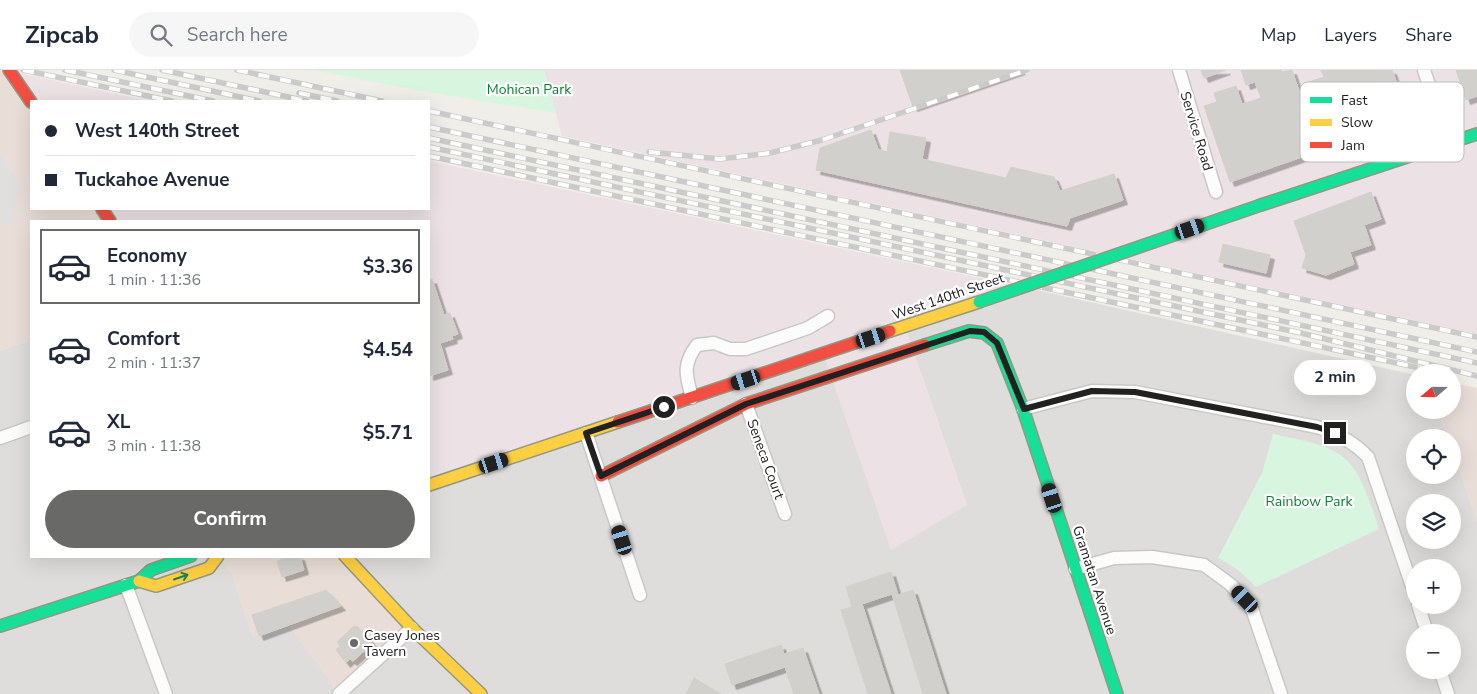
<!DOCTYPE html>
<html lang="en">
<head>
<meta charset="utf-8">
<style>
  :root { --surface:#fff; --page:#f6f6f7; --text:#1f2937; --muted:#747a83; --line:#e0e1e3; --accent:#696967 }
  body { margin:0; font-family:"Nunito Sans",sans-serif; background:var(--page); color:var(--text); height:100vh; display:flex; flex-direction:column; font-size:19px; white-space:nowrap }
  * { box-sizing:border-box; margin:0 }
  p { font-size:16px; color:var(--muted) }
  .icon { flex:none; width:28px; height:28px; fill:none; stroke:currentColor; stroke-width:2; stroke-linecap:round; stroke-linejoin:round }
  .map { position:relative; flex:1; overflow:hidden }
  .sheet { position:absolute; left:30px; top:150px; width:400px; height:338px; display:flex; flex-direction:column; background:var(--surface); border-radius:0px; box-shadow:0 5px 20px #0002 }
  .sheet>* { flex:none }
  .banner { position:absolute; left:30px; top:30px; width:400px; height:110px; border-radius:0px; box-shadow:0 5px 20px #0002; display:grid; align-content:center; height:110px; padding:0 15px; background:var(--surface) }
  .needle { width:32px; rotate:250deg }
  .tools { position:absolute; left:1406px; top:294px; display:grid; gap:10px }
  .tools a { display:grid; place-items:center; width:55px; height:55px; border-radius:50%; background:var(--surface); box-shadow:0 5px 20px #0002; font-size:25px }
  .end { position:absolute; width:22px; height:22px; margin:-11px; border:6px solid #212121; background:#fff; box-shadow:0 0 0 2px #fff }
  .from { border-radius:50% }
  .bubble { position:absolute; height:35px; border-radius:18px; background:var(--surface); box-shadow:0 5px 20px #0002; font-size:16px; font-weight:700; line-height:35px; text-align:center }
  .car { position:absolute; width:15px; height:30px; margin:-15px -8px; border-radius:6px; box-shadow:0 0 4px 1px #0007; background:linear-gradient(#222 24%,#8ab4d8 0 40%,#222 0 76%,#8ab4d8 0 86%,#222 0) }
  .banner b { display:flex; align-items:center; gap:18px; height:48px; font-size:19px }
  .banner b+b { border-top:1px solid var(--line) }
  .banner i { width:12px; height:12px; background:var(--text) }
  ul { padding:9px 0 0; list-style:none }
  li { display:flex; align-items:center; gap:15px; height:75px; margin:0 10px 8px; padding:0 5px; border:2px solid transparent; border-radius:0px }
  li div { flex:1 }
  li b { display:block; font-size:19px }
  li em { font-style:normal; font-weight:700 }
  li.active { border-color:var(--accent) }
  li>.icon { width:45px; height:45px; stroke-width:1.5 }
  .button { display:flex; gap:10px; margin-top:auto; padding:10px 15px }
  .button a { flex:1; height:58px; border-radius:30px; background:var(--accent); color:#fff; font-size:20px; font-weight:700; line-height:58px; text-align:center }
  header { display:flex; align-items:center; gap:30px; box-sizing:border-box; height:70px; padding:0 25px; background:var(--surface); border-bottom:1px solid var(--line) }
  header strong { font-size:24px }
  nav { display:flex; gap:28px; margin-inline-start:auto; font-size:18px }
  .search { width:350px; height:45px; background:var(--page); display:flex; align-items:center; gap:12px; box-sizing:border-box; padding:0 18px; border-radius:28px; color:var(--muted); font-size:19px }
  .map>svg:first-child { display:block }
  .residential { fill:#dedddb; fill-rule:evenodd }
  .commercial { fill:#e8ded7 }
  .industrial { fill:#ece2e6 }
  .park { fill:#d8f5df }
  .parking { fill:#e0dfdd }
  .building { fill:#d1d0cc; stroke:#d2d0ca; filter:url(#shadow) }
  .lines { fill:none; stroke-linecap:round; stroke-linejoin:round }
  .street-casing { stroke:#c8c8c5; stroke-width:15 }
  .fast-casing { stroke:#929980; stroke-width:14 }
  .slow-casing { stroke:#929980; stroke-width:14 }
  .jam-casing { stroke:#929980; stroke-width:14 }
  .street { stroke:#fdfcfc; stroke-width:12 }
  .fast { stroke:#16e098; stroke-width:11 }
  .slow { stroke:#ffcf43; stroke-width:11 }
  .jam { stroke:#f24e42; stroke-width:11 }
  .rail-casing { stroke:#cbcbca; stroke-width:5.5 }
  .rail { stroke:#fff; stroke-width:4; stroke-dasharray:11; stroke-linecap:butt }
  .fast-bridge-casing { stroke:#929980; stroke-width:14; stroke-linecap:butt }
  .fast-bridge { stroke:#16e098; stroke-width:11 }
  .oneway { stroke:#1c805c }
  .route { stroke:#212121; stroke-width:6 }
  .poi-dot { fill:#696967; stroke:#fff; stroke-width:2 }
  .labels { text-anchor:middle; stroke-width:4.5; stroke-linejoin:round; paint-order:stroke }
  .park-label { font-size:14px; fill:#0b8233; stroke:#fff }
  .street-label { font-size:14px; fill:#212121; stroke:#fff }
  .poi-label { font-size:14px; fill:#212121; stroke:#fff; text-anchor:start }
  .key { fill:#fff; stroke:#bcbcbc; stroke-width:1 }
  .key-label { font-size:14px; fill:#212121 }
</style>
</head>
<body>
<header>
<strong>Zipcab</strong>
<div class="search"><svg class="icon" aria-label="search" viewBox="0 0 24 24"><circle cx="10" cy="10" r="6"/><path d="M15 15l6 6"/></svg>Search here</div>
<nav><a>Map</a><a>Layers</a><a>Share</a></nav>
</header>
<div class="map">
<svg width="1477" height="624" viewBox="0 0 1477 624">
  <defs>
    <filter id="shadow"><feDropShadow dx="4.5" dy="4.5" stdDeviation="0" flood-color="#0004"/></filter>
  </defs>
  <rect width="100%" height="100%" fill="#efeee9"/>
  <path class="residential" d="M1032,219L1415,305V340H1438L1448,367L1415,368V405H1452L1453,380L1477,451V624H0V281L31,270V486H220L233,505L253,567L340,486H429V408L822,280L967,435L907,263ZM1415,432H1452V470H1415ZM1415,498H1452V535H1415ZM1415,562H1452V600H1415Z"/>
  <path class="commercial" d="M0,0L31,31V139H110L118,151H31V270L0,281Z
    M1453,313L1477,318V451L1453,380L1452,368L1448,367L1438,340H1452Z
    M220,486H340L406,558L338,623L288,555L253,567L233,505Z"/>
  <path class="industrial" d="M544,0H1477V264L562,66Z
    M19,3L149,31H38Z
    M429,91L1032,219L907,263L967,435L891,480L822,280L429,408V151H118L110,139H429Z"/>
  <path class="park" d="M313,0H544L556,43L405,18Z
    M1273,364C1350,379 1355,385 1379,459L1256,517L1237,499L1218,488L1262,403Z"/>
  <path class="parking" d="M0,85L21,116L12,156L0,153Z"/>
  <path class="building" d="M900,0H1021L913,37Z
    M1201,0H1226L1204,8Z
    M1241,0H1281L1282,2L1292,0L1319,81L1230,112L1204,36L1217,32L1214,23L1236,16L1242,34L1261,28L1255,12L1246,15Z
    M1321,0H1392L1412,57L1358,76L1355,66L1331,75L1309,12L1324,7Z
    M1456,0H1477V26L1466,30Z
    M871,60L878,79L887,82L890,62L926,68L922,89L1006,108L1011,97L1054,107L1060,121L1114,104L1123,130L1070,148L1067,156L816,100L820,78Z
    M1371,122L1381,149L1364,155L1371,175L1350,182L1354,194L1326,205L1302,198L1306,185L1294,151Z
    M1223,174L1270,185L1266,203L1219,192Z
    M432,209L444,245L450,243L458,264L452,266L453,269L440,273L448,300L429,306V210Z
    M293,486H300L304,500L282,507L277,491Z
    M891,502L898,525L913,520L946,624H923L892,524L862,534L891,624H868L841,540L852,537L846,517Z
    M326,520L341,536L259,566L252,545Z
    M354,556L358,557L371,571L372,574L353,591L350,589L346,593L336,580L340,576L337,572Z
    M781,575L784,584L803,578L819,624H794L785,597L732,615L725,594Z
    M694,608L721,624H686Z"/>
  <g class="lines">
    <defs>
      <path id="street" d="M1179,0L1216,122
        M1424,0L1448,72
        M692,328C686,305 682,295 697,275L714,273L730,279H746L808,258L828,246
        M746,334L785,444
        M1023,339L1092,321L1135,322L1317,357C1336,363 1354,372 1368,387L1415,525
        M586,363L640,525
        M0,368L31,357
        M1075,499L1114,488L1152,487L1204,495L1230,514L1251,536L1281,624
        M126,515L166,624
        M1418,535L1427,562
        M1440,600L1448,624
        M339,624L412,558"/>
      <path id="fast" d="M1261,135L1477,64
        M925,275L969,261L984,263L997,273L1023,339L1117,624
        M0,556L139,511L151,500L191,486"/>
      <path id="slow" d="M890,261L979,232
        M429,415L618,352
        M345,486L412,558L481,624
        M139,511L156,516L209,498L218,486"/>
      <path id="jam" d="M9,0L31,32
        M102,139L110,151
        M618,352L890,261
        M601,406L746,334L925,275"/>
    </defs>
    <use href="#street" class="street-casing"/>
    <use href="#fast" class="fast-casing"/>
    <use href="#slow" class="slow-casing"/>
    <use href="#jam" class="jam-casing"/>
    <use href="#street" class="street"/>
    <use href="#fast" class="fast"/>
    <use href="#slow" class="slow"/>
    <use href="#jam" class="jam"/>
    <defs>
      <path id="rail" d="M23,0L172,31
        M65,0L213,31
        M114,0L259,31
        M162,0L307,31
        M237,0L382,31
        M299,23L337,31
        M429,41L1477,267
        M429,57L1477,282
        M429,68L1477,293
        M429,77L1301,263L1477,306
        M649,82L720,89L770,83L822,70L1027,0
        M429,86L1415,297"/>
    </defs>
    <use href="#rail" class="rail-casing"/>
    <use href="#rail" class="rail"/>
    <defs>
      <path id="fast-bridge" d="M979,232L1261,135"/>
    </defs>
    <use href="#fast-bridge" class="fast-bridge-casing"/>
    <use href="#fast-bridge" class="fast-bridge"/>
  </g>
  <defs><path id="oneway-shaft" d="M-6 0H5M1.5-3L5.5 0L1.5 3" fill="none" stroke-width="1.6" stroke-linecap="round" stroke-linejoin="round" transform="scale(1.25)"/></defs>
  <use class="oneway" href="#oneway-shaft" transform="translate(181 507) rotate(-19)"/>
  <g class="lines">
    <path class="route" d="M664,337L586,363L601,406L746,334L970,261L984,262L997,273L1024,339L1092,321L1135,322L1317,357L1335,363"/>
  </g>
  <circle class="poi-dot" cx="354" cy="573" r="5"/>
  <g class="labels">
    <g class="park-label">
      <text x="529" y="24">Mohican Park</text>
      <text x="1309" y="436">Rainbow Park</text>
    </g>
    <g class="street-label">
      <text transform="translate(1197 61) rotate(73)" y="5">Service Road</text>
      <text transform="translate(948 226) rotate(-19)" y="5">West 140th Street</text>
      <text transform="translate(766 389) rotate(70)" y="5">Seneca Court</text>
      <text transform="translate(1095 510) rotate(72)" y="5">Gramatan Avenue</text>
    </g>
    <g class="poi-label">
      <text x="364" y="570">Casey Jones<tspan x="364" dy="16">Tavern</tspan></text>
    </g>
  </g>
  <rect x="1300" y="12" width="164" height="80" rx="8" class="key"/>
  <rect x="1310" y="27" width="22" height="6" fill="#16e098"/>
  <rect x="1310" y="49" width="22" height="7" fill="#ffcf43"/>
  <rect x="1310" y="72" width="22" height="6" fill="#f24e42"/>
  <g class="key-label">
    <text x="1341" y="35">Fast</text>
    <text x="1341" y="57">Slow</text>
    <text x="1341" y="80">Jam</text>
  </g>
</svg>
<div class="tools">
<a><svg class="needle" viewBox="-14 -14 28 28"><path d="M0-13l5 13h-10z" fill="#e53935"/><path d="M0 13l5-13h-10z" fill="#747a83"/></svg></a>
<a><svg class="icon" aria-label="locate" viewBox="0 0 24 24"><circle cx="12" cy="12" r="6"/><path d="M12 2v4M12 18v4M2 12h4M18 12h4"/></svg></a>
<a><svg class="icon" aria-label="layers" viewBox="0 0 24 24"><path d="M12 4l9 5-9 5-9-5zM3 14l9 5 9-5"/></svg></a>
<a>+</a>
<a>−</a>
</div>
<i class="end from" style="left:664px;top:337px"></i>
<i class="end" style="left:1335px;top:363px"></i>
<div class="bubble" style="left:1294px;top:290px;width:82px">2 min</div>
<i class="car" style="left:1190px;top:159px;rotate:71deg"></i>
<i class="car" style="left:871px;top:268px;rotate:72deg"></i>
<i class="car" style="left:746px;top:310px;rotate:252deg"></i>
<i class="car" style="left:494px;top:393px;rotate:72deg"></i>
<i class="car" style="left:1052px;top:428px;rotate:342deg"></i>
<i class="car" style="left:622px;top:470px;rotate:342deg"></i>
<i class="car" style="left:1245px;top:529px;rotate:316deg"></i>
<div class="banner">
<b><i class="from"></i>West 140th Street</b>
<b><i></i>Tuckahoe Avenue</b>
</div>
<section class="sheet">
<ul>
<li class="active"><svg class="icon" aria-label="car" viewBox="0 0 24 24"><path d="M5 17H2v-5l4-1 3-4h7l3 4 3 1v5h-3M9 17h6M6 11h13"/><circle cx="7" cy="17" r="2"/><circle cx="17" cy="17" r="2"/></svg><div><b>Economy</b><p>1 min · 11:36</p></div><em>$3.36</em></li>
<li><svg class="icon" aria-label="car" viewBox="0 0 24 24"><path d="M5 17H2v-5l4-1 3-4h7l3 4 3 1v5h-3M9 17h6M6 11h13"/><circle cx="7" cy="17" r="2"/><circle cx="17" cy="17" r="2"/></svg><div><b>Comfort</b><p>2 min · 11:37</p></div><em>$4.54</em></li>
<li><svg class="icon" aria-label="car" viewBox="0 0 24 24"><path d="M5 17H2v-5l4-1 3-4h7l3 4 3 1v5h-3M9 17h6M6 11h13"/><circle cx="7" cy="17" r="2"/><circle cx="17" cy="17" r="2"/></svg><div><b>XL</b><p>3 min · 11:38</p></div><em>$5.71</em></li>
</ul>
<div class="button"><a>Confirm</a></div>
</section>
</div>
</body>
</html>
